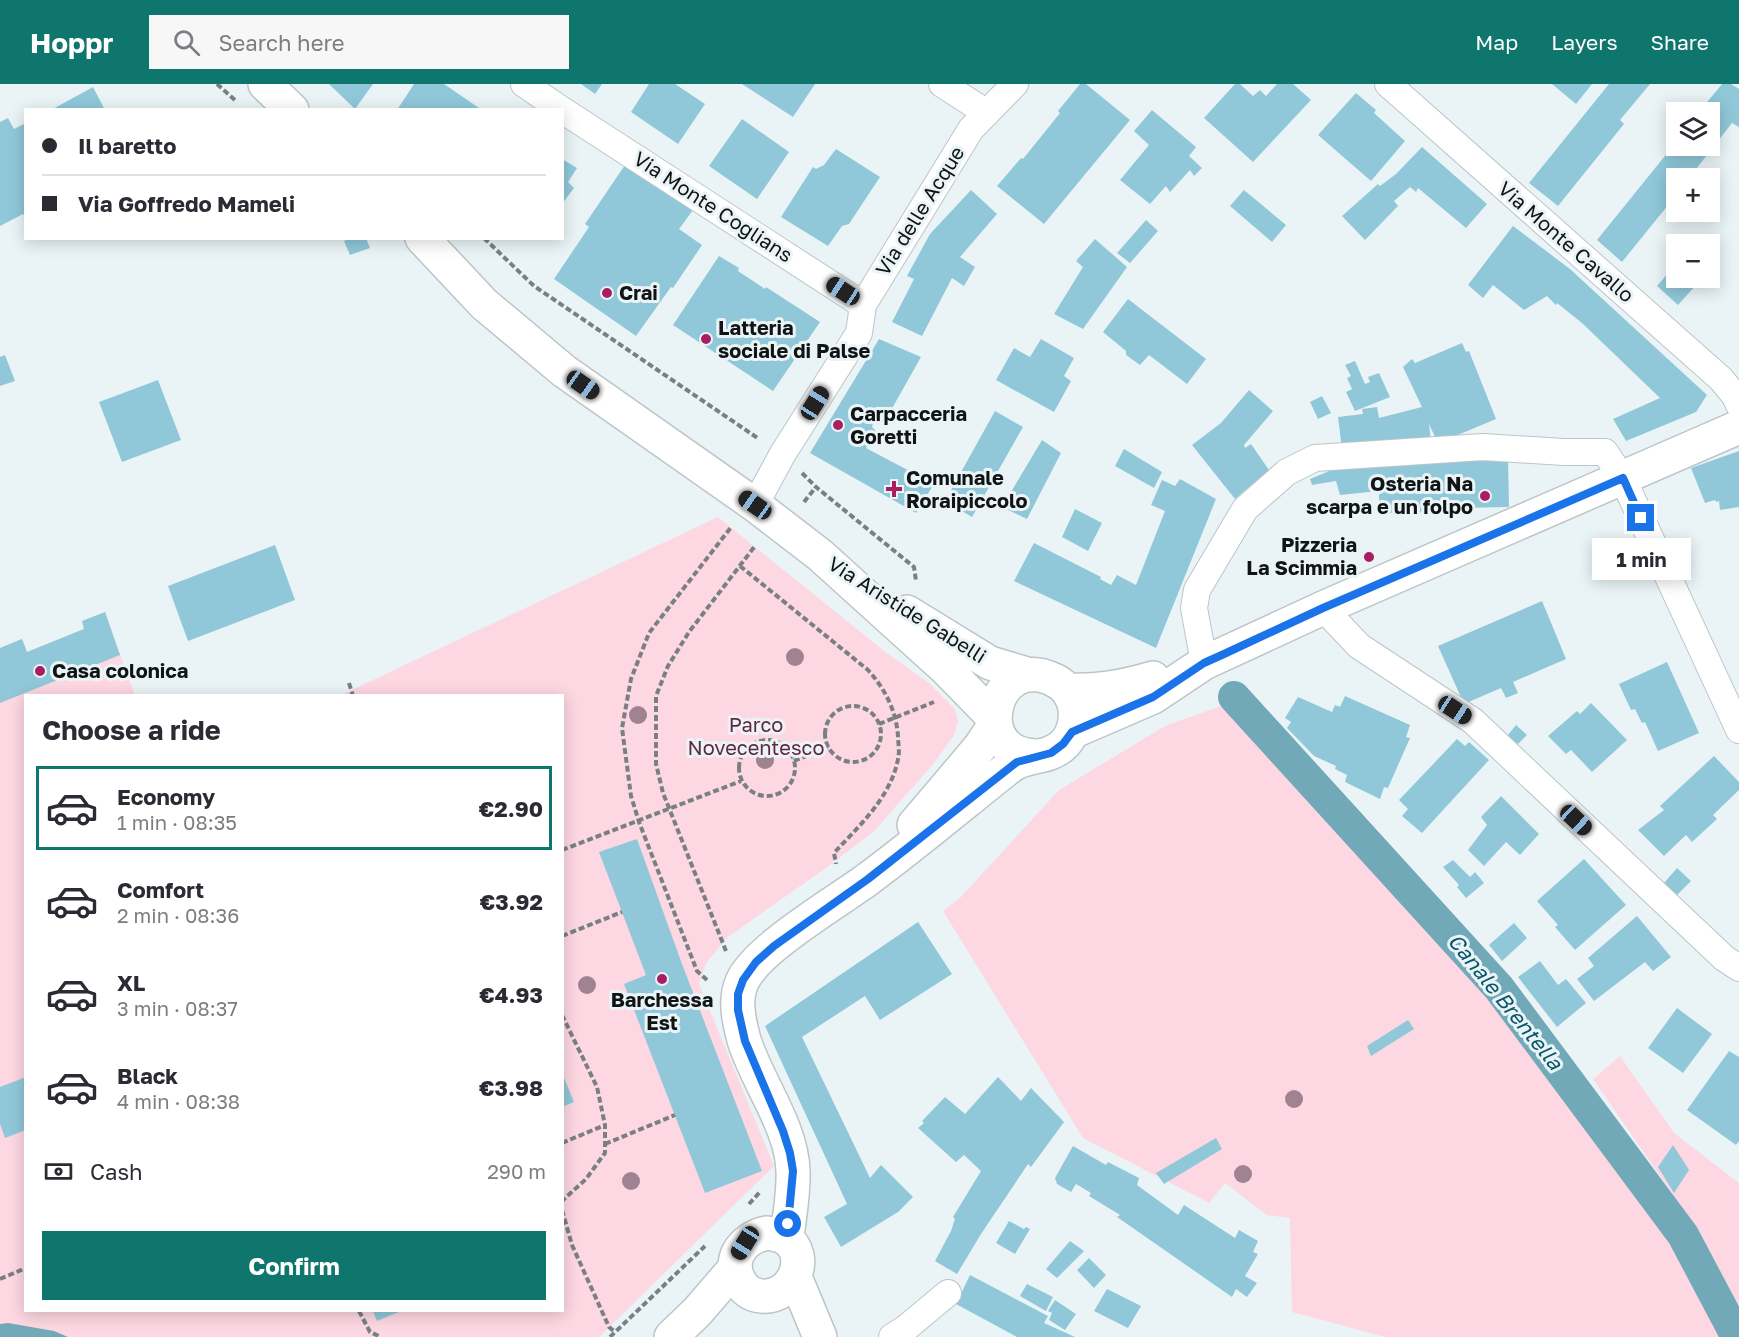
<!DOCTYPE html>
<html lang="en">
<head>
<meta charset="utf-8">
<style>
  :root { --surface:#fff; --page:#f7f7f7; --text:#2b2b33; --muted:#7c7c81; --line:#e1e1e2; --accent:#0f766e }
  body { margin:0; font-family:"Golos Text",sans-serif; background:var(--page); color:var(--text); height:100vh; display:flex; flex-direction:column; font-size:22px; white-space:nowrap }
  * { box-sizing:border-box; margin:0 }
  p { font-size:20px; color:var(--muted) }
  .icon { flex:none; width:33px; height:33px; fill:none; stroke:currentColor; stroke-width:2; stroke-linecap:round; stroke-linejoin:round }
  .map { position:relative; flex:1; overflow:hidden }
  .drawer { position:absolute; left:24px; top:610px; width:540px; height:618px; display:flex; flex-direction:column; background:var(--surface); border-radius:0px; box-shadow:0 3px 15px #0003 }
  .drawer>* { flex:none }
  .top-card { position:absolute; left:24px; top:24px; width:540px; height:132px; border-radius:0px; box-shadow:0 3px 15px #0003; display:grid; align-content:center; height:132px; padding:0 18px; background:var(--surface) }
  .fabs { position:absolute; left:1666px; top:18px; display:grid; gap:12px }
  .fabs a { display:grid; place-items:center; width:54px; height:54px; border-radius:0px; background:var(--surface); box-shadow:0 3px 15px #0003; font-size:30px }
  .end { position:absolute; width:27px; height:27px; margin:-14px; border:8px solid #1a73e8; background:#fff; box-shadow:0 0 0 3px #fff }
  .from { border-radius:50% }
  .bubble { position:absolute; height:42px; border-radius:0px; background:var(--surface); box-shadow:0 3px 15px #0003; font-size:20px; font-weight:700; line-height:42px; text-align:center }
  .car { position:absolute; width:18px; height:36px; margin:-18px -9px; border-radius:8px; box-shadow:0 0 4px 2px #0007; background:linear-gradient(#222 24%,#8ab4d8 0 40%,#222 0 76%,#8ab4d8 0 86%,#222 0) }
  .top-card b { display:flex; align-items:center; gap:21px; height:57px; font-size:22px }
  .top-card b+b { border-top:2px solid var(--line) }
  .top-card i { width:15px; height:15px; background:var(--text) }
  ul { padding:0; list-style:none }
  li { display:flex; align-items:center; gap:18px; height:84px; margin:0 12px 9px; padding:0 6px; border:3px solid transparent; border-radius:0px }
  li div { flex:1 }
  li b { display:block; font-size:22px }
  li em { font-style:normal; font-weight:700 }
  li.active { border-color:var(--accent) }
  li>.icon { width:54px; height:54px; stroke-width:1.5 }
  h2 { padding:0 18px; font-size:27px; line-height:72px }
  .pay { display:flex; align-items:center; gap:15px; height:66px; padding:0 18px; font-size:22px }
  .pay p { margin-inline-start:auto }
  .primary-button { display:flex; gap:12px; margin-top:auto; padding:12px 18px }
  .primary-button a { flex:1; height:69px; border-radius:0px; background:var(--accent); color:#fff; font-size:24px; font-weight:700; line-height:69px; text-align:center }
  header { display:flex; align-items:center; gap:36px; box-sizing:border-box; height:84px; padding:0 30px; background:var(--accent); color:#fff }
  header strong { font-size:28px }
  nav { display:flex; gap:33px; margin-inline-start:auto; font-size:21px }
  .search { width:420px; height:54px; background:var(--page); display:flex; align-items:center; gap:15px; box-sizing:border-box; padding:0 21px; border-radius:0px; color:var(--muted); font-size:22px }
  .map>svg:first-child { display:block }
  .green { fill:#fdd7e2 }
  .water { fill:#71a9b9 }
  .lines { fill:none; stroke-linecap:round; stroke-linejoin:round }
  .canal { stroke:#71a9b9; stroke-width:32 }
  .building { fill:#90c8d9 }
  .street-casing { stroke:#bcc5c8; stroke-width:28 }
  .secondary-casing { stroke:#bcc5c8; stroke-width:36 }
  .path { stroke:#798082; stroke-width:4; stroke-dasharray:6 3; stroke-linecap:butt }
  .street { stroke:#fff; stroke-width:26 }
  .secondary { stroke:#fff; stroke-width:33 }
  .tree { fill:#a08391 }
  .route { stroke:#1a73e8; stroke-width:8 }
  .poi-dot { fill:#a91e61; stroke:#eaf4f7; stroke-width:2 }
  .labels { text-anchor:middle; stroke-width:6; stroke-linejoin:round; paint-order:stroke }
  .street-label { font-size:20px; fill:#101414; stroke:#eaf4f7 }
  .poi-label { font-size:20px; font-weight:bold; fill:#101414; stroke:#eaf4f7; text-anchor:start }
  .park-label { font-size:20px; fill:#63263e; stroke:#eaf4f7 }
  .water-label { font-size:21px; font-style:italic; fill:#065768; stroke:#eaf4f7 }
</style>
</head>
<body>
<header>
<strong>Hoppr</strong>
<div class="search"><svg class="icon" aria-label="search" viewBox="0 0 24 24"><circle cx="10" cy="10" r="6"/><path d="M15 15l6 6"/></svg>Search here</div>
<nav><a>Map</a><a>Layers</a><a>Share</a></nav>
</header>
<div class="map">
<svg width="1739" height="1253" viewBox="0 0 1739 1253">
  <rect width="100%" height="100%" fill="#eaf4f7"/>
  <path class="green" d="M718,433L884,567L929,599L955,625L958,637L954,651L935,678L874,747L830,781L728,853L706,879L699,900L774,1082L599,1253H0V564L22,555L27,568L84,545L82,537L105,528L135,612H26V1227H562V612H339Z
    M1224,621L1477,896L1658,1133L1685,1175L1724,1253H1385L1292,1228L1290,1134L1267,1131L1225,1099L1209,1119L1083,1054L943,827L960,814L1059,706L1165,642Z
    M1620,972L1674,1049L1739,1099V1223L1701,1151L1593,995Z"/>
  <path class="water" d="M8,1239L54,1247L68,1253H0V1240Z"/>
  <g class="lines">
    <path class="canal" d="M1234,613L1499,904L1683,1151L1737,1253"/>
  </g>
  <path class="building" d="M329,0H373L355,25Z
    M414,0H444L482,26H397Z
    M581,0H602L595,10Z
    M649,0H675L705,20L678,60L631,28Z
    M742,0H815L793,33Z
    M1080,0H1086L1130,36L1044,140L997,102L1021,74L1023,75L1060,29L1058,27Z
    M1235,0H1240L1253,12L1260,6L1266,12L1277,0H1293L1311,16L1253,78L1204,34Z
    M1552,0H1592L1576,20Z
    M1609,0H1650L1620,36L1624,40L1558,122L1529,99Z
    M1722,0H1731L1739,5V43L1732,39L1689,94H1677V110L1622,178L1597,156L1677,57V62H1710V28H1699Z
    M93,3L105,26H51Z
    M1356,9L1376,26L1374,29L1405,57L1371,97L1318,51Z
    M1152,26L1196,63L1189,72L1202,84L1194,92L1190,86L1170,108L1166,102L1150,120L1120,96L1149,61L1134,47Z
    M8,34L14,45L26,39V135L23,130L0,142V38Z
    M742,35L789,68L757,115L709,82Z
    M1422,63L1487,120L1466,144L1418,104L1416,108L1410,103L1394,117L1398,122L1365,156L1342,132L1378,100L1380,102L1396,90Z
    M836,65L880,93L849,140L842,142L828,162L781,133L813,83L816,85L824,81Z
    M562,75L577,84L568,98L574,104L562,120Z
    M625,81L693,126L679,145L702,161L673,204L671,203L636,252L554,195L589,143L585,140Z
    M971,106L997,130L960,173L975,183L964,202L952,194L922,252L892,238L914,195L907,192L930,150Z
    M1244,106L1286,141L1272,158L1230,122Z
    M1146,136L1158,147L1130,179L1117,169Z
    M1513,142L1570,185L1707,311L1696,328L1626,357L1613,335L1660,314L1582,239L1557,219L1556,221L1547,212L1524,226L1493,201L1483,214L1468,201Z
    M349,154H366L370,164L350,171L344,157Z
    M1095,155L1127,183L1083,245L1054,230L1083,183L1076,177Z
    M719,172L739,184L738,187L765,205L766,203L820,238L773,307L673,241Z
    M1677,179V194H1691L1697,200L1678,221L1657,202Z
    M1128,215L1206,275L1187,300L1149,271L1140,281L1126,271V267L1103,248Z
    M879,255L921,273L890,328L882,326L875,332L872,343L876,347L866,364L934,400L916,429L810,369Z
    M1041,255L1074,274L1064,292L1071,297L1054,328L996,296L1014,264L1030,273Z
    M1462,259L1466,268L1469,267L1496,335L1453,353L1436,355L1429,340L1431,357L1342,365L1338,333L1363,330L1362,325L1377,323L1379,334L1422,323L1403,283L1412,275L1415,279Z
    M5,271L15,297L0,302V273Z
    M1355,277L1365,300L1370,298L1368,293L1379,289L1390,313L1355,327L1346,308L1352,305L1347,294L1351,292L1345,281Z
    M158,296L181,356L122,378L99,318Z
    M1249,306L1273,327L1244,361L1245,364L1251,360L1269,386L1235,415L1192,361L1221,339Z
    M1322,312L1331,329L1318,335L1310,318Z
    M995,327L1023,343L972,433L945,417Z
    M1042,356L1061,369L1027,435L1002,423Z
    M1124,365L1162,388L1154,404L1115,382Z
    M1739,367V423L1720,426L1719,417L1716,418L1715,416L1705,419L1691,384Z
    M1508,373L1509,423L1457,424L1458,422H1446L1445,428L1379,429V407L1340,411L1336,397L1312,401L1310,395L1334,385Z
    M1180,395L1216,415L1156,564L1014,497L1034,459L1101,493L1100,495L1111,501L1117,491L1136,501L1165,427L1151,421L1162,396L1175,402Z
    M1075,425L1102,439L1088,467L1062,453Z
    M275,461L295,516L188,557L168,502Z
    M1542,517L1566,575L1513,598L1518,609L1506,614L1501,604L1464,620L1438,562Z
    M105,528L120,571L0,619V564L22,555L27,568L84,545L82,537Z
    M1667,578L1699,649L1658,667L1645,638L1642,639L1635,625L1631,626L1619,600Z
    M1345,612L1410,641L1406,653L1410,654L1388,704L1384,703L1380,715L1345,698L1347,691L1335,685L1336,682L1314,672L1287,644L1291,638L1285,634L1298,613L1332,628L1335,621L1340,623Z
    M1591,619L1627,656L1592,688L1571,666L1566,670L1548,652L1577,627L1580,630Z
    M1516,641L1527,651L1518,660L1507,652Z
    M1457,655L1465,662L1469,658L1489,676L1422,749L1402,732L1408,725L1399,716Z
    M1714,672L1739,698V706L1713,731L1717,735L1692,758L1686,751L1664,772L1638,746L1664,726L1660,722Z
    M1501,712L1539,750L1520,771L1506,758L1484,782L1468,766L1487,741L1481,733Z
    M637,755L682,880L762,1087L705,1109L624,900L646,891L599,768Z
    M1584,775L1626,821L1575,866L1555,843L1558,841L1537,817Z
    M1453,776L1470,793L1475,788L1484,799L1466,814L1457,803L1459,801L1443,783Z
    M1677,784L1691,797L1676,812L1664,799Z
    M1637,832L1671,873L1653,887L1645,878L1594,917L1577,895L1594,882L1588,874Z
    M918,838L952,890L880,936L865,912L802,953L870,1094L881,1081L913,1113L898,1128L841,1163L824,1133L847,1120L765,942Z
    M1514,839L1527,854L1502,877L1489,861Z
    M1540,877L1558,901L1566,895L1586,919L1557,943L1518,893Z
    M1677,924L1712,950L1683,989L1648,964Z
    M1408,936L1414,945L1371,972L1367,962Z
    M1729,967L1739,973V1057L1736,1061L1687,1026Z
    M562,989L574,1018L562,1023Z
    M26,993V1046L5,1054L0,1040V1003Z
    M998,993L1021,1017L1031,1004L1064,1038L1031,1083L1028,1080L981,1150L957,1190L935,1177L951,1147L955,1135L953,1133L981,1087L964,1071L956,1078L918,1044L924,1039L922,1037L945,1013L965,1030Z
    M1216,1054L1222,1065L1164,1100L1156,1089Z
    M1673,1061L1689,1086L1674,1109L1658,1083Z
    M1073,1062L1106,1081L1108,1078L1139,1094L1137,1101L1178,1131L1184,1121L1235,1154L1239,1146L1258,1157L1253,1168L1258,1170L1245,1192L1257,1199L1247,1213L1236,1205L1232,1213L1117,1133L1120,1131L1089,1112L1091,1109L1076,1100L1071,1108L1057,1100L1055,1094Z
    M1009,1137L1024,1145L1026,1143L1030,1145L1015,1170L996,1159Z
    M1070,1157L1084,1167L1057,1194L1046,1185Z
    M1089,1174L1106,1191L1094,1204L1077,1186Z
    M970,1191L1048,1232L1044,1239L1075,1253H1017L956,1220Z
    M1027,1200L1053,1213L1046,1227L1020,1212Z
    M1107,1205L1141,1222L1128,1244L1094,1227Z
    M1055,1216L1076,1230L1065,1246L1049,1236L1052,1229L1048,1227Z
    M373,1227H401L377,1237Z"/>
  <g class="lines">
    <defs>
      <path id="street" d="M524,0L562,26
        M942,0L987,29
        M1388,0L1721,295L1735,312L1739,321
        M562,26L863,221
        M755,421L782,371L859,249L863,221L971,45L1015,0
        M1323,524L1359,562L1473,637L1724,874L1739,884
        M1204,579L1194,524L1197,506L1245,425L1287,388L1315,374L1483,363L1564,368H1605L1623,395L1739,646
        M892,1253L906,1244L948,1209"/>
      <path id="secondary" d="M265,0L292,26
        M422,154L484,220L564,287L755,421L820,471L945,584L994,634
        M907,528L990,579L1030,591
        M1067,606C1099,607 1122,603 1153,594
        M1072,648L1153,613L1204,579L1323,524L1739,343
        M914,741L980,663L995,640
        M767,1149C773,1150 780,1151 785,1154C811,1171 794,1215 761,1212C753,1211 746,1207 742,1201C725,1177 742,1154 767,1149Z
        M787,1155C789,1133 794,1109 793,1087C792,1043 757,998 744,956C739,937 734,916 742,898C756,865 837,818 868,795C914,761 958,724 1003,688C1008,684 1013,680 1018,678C1028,673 1040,673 1050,669C1069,662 1077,644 1075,625C1073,612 1065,601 1054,596C993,566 968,671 1036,672
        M795,1193L820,1253
        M671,1253L697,1228L735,1184"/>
    </defs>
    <use href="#street" class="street-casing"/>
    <use href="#secondary" class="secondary-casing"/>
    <path class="path" d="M217,0L236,17
      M484,154L534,202L759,355
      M802,389L816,403L914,483L916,497
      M804,418L816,403
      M740,482L868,586C885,605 896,626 898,652C898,659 900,667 898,675C891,713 859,742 834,769L836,780
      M349,599L353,612
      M825 650a28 28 0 1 1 56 0a28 28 0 1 1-56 0Z
      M879,640L934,618
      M739 684a28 28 0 1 1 56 0a28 28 0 1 1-56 0Z
      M794,677L828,663
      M562,766L741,697
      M562,852L622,828
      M726,867L663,709L656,680V612L668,582L689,548L755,462
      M707,896L697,887L639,738L631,712L622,644L631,595L649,549L732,442
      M562,931L597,1003L605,1041V1069L586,1095L562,1117
      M562,1059L605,1041
      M605,1060L675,1031
      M749,1120L760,1108
      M562,1126L572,1161L609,1243L615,1248
      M0,1195L26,1184
      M359,1227L370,1248L381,1253
      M610,1253L705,1162"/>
    <use href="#street" class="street"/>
    <use href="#secondary" class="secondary"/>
  </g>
  <g class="tree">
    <circle cx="795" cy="573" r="9"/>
    <circle cx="638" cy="631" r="9"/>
    <circle cx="765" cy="676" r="9"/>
    <circle cx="587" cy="901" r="9"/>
    <circle cx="1294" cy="1015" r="9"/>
    <circle cx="1243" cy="1090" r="9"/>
    <circle cx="631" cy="1097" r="9"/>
  </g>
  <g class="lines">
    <path class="route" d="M788,1140L793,1087L790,1069L783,1047L745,957L738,926V910L743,896L756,878L774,862L868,795L1017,678L1051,669L1063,660L1072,648L1153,613L1204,579L1224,570L1323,524L1623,394L1641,434"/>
  </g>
  <g class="poi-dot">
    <circle cx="607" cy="209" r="6"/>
    <circle cx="706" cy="255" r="6"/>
    <circle cx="838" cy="341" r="6"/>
    <path d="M891 396h6v6h6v6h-6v6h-6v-6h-6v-6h6z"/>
    <circle cx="1485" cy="412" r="6"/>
    <circle cx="1369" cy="473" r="6"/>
    <circle cx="40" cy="587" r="6"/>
    <circle cx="662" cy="895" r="6"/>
  </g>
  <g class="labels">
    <g class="street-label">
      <text transform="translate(713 123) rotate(33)" y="7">Via Monte Coglians</text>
      <text transform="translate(920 127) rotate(-58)" y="7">Via delle Acque</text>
      <text transform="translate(1566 158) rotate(41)" y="7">Via Monte Cavallo</text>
      <text transform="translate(907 526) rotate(32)" y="7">Via Aristide Gabelli</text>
    </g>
    <g class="poi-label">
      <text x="619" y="216">Crai</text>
      <text x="718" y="251">Latteria<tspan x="718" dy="23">sociale di Palse</tspan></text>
      <text x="850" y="337">Carpacceria<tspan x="850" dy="23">Goretti</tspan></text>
      <text x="906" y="401">Comunale<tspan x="906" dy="23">Roraipiccolo</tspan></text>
      <text x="1473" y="407" text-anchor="end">Osteria Na<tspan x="1473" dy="23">scarpa e un folpo</tspan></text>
      <text x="1357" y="468" text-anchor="end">Pizzeria<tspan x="1357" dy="23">La Scimmia</tspan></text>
      <text x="52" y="594">Casa colonica</text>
      <text x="662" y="923" text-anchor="middle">Barchessa<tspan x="662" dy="23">Est</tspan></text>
    </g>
    <g class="park-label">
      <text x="756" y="648">Parco<tspan x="756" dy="23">Novecentesco</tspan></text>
    </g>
    <g class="water-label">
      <text transform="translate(1505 918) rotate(51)" y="7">Canale Brentella</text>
    </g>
  </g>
</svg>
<div class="fabs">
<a><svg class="icon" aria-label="layers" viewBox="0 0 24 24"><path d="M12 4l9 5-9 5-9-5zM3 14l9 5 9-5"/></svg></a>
<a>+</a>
<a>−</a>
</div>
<i class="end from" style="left:788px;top:1140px"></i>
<i class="end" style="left:1641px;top:434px"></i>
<div class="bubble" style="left:1592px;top:454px;width:99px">1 min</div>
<i class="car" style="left:843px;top:207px;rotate:303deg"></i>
<i class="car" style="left:583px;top:301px;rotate:125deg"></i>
<i class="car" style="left:815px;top:319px;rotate:32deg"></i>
<i class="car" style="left:755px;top:421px;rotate:305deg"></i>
<i class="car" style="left:1455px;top:626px;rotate:123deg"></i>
<i class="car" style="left:1576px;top:736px;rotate:133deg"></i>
<i class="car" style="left:745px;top:1159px;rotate:212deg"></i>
<div class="top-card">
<b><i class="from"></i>Il baretto</b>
<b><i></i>Via Goffredo Mameli</b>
</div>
<section class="drawer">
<h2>Choose a ride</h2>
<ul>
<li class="active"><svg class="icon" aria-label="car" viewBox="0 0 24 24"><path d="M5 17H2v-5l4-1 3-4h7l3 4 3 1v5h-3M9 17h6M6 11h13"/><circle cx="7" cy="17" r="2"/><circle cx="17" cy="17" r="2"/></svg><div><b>Economy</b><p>1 min · 08:35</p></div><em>€2.90</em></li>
<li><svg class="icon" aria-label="car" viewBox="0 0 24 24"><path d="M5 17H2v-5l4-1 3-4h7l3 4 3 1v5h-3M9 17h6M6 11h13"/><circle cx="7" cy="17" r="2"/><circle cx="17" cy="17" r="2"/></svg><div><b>Comfort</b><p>2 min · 08:36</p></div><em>€3.92</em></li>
<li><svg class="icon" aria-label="car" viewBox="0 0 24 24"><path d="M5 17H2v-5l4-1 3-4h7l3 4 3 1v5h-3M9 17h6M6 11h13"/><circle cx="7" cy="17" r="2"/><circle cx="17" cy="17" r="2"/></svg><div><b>XL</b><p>3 min · 08:37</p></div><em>€4.93</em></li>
<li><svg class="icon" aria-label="car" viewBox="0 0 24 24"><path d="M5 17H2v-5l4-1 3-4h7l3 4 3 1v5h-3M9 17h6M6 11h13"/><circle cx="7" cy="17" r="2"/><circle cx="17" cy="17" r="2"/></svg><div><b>Black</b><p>4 min · 08:38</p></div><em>€3.98</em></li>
</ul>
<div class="pay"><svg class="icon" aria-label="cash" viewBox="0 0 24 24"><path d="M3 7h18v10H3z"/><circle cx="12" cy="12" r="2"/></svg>Cash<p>290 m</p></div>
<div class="primary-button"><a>Confirm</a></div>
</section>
</div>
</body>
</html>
